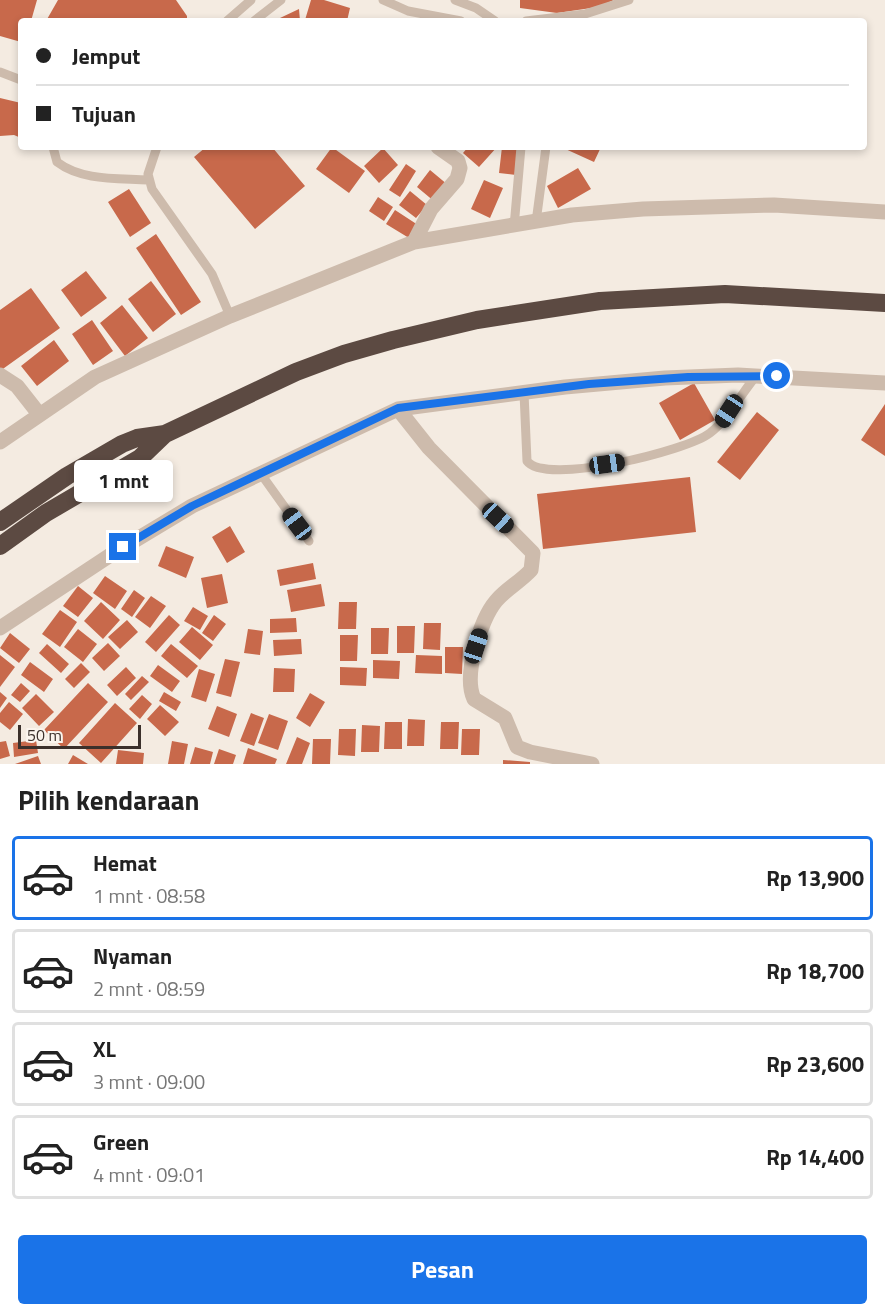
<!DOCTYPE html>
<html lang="id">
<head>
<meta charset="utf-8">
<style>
  :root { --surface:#fff; --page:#f6f6f6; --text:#222; --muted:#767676; --line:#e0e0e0; --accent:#1a73e8 }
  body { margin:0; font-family:"Titillium Web",sans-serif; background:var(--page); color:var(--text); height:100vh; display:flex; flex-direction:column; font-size:22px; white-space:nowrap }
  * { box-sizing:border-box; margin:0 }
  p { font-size:20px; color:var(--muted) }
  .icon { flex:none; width:33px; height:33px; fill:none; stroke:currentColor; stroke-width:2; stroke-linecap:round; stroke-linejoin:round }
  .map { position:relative; height:764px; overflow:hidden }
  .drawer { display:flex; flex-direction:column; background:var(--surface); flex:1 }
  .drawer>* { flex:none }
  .banner { position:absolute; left:18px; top:18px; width:849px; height:132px; border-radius:6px; box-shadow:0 3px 9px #0003; display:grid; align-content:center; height:132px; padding:0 18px; background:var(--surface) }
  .scale { position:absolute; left:18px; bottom:15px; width:123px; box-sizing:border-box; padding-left:6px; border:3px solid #3b302b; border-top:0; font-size:16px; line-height:21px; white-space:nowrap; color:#3b302b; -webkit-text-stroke:4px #fbf5ee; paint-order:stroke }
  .end { position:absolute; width:27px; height:27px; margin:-14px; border:8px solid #1a73e8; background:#fff; box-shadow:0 0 0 3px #fff }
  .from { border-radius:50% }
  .bubble { position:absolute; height:42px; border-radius:6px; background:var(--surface); box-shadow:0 3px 9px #0003; font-size:20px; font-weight:700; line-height:42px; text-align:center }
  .car { position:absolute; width:18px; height:36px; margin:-18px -9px; border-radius:8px; box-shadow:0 0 4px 2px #0007; background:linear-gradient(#222 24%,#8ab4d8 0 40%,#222 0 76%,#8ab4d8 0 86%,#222 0) }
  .banner b { display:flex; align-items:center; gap:21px; height:57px; font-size:22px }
  .banner b+b { border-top:2px solid var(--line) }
  .banner i { width:15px; height:15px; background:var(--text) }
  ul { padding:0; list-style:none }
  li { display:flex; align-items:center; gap:18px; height:84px; margin:0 12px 9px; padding:0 6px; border:3px solid var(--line); border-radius:6px }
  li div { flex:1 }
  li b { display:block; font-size:22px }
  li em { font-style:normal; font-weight:700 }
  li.active { border-color:var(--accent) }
  li>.icon { width:54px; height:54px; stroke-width:1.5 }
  h2 { padding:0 18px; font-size:27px; line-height:72px }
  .button { display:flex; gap:12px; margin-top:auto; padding:12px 18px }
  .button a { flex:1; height:69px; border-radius:6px; background:var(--accent); color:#fff; font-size:24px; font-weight:700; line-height:69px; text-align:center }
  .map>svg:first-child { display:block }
  .building { fill:#c8694b }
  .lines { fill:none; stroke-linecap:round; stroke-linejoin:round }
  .lane { stroke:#cdbbac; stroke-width:9 }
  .street { stroke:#cdbbac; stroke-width:15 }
  .highway { stroke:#5c4a42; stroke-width:18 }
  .route { stroke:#1a73e8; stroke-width:8 }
</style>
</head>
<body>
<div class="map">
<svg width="885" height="764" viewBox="0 0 885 764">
  <rect width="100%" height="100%" fill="#f4ebe1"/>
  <path class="building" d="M0,0H37L31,21H21V42L0,36Z
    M58,0H176L187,16V21H46Z
    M311,0H324L350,8L347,21L305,20Z
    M520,0H614L598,7L557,13L520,8Z
    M299,9L300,21H276L280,18Z
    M0,98L21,103V138L14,135L0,136Z
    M206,147H272L305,186L255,229L194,157Z
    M332,147L365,171L349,193L316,169Z
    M468,147H497L479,167L463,153Z
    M502,147H519L516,175L499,173Z
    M561,147H601L594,162Z
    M383,148L398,165L379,183L364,166Z
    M406,164L416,171L400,197L389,190Z
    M578,168L591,189L558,208L547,186Z
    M430,170L448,185L435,202L417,187Z
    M484,180L503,188L490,218L471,209Z
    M129,189L151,223L130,237L108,202Z
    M410,191L427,205L416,218L399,205Z
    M378,197L393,207L384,221L369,211Z
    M395,210L418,225L409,238L386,224Z
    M156,234L201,302L181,315L136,248Z
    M86,271L107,298L81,317L61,290Z
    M151,281L176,314L153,332L128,299Z
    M31,288L60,328L0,371V310Z
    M122,305L148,338L125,356L100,323Z
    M92,320L113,351L93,365L72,334Z
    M54,340L69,361L37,386L21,366Z
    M694,383L715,420L680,440L659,403Z
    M885,404V456L861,440Z
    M757,412L779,430L740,480L717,462Z
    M690,477L696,532L543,549L537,494Z
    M230,526L245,552L227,563L212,537Z
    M166,546L194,557L186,578L158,566Z
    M313,563L316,579L280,586L277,570Z
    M222,574L228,603L207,608L201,578Z
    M105,576L127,591L115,609L93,593Z
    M321,584L325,606L291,612L287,590Z
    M78,586L93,598L78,617L63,606Z
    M134,590L145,598L132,617L121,609Z
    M151,596L166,606L150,628L135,617Z
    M101,602L120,620L103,639L84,621Z
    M339,602H357L356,629H338Z
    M193,607L208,616L200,630L184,621Z
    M60,610L77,622L60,647L42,634Z
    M169,615L180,625L156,652L145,642Z
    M214,615L226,624L213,641L202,633Z
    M296,618L297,632L270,633V619Z
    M127,620L138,632L120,649L108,637Z
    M424,623H441L440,650L423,649Z
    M397,626H415L414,653H397Z
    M192,627L213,645L200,660L179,642Z
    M371,628H389L388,654H371Z
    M78,629L97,644L83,662L64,647Z
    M248,629L263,631L260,655L244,653Z
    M10,633L30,649L19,663L0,648Z
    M340,635H358L357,661H340Z
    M301,639L302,654L274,656L273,640Z
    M108,643L120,656L104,671L92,658Z
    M47,644L69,664L61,673L39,653Z
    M171,644L198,666L187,678L161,656Z
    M445,647H463L462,674L445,673Z
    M0,655L15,667L0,687Z
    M416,655L442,656V674L415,673Z
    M225,659L240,662L231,697L216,693Z
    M373,660L400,661L399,679L373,678Z
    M30,662L53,679L44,692L21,675Z
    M81,663L90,672L74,688L65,679Z
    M158,665L180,681L172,692L150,676Z
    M126,667L136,678L117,696L107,685Z
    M340,667L367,668L366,686L340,685Z
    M274,668L295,669L294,692H273Z
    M199,669L215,674L206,702L191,697Z
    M142,676L149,682L131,700L125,694Z
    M21,683L30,691L20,702L11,695Z
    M88,683L108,702L64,749L44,730Z
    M0,692L7,698L0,708Z
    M164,692L181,702L176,711L159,701Z
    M310,693L325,702L310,727L296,718Z
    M36,694L54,712L39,726L22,708Z
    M142,695L152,704L140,719L129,709Z
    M9,702L23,714L10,730L0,722V713Z
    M115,703L137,723L101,763L79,743Z
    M160,705L179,722L165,736L147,719Z
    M217,706L237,714L229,737L208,729Z
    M251,713L264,718L254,746L240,741Z
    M269,714L288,721L278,750L258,743Z
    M408,719L425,720L424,746H407Z
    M385,722H402V749H384Z
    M441,722H459L458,749H440Z
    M362,725L380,726L379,752H361Z
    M339,729H356L355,756L338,755Z
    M462,729H480L479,755H461Z
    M297,737L310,743L302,764H286Z
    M313,739H331L330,764H312Z
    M36,740L38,753L14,757L13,743Z
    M6,741L10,756L0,759V742Z
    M172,741L188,744L184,764H168Z
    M195,747L213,752L210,764H190Z
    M248,748L277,759L275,764H243Z
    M219,749L236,755L233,764H214Z
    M118,750L144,753L143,764H116Z
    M73,755L88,764H68Z
    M38,756L41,764H15Z
    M503,760L530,762V764H503Z"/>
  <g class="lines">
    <path class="lane" d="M383,0L408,11L461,21
      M455,0L476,8L495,21
      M227,21L251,0
      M254,21L281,0
      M526,21L585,14L629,0
      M0,72L21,80
      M53,147L57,162C82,181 118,178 148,180
      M157,147L148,174L152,189L212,274L230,316
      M536,222L546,147
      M514,227L521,147
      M524,393L527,461C545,486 687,451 710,433C729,418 741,394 756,376
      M261,474L309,541"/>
    <path class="street" d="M414,242L431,209L457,179L460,168L458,161L438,147
      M0,375L17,386L39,414
      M398,409L429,448L533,553L531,570C520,582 506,589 496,601C480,620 463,676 474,699L505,718L517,747L530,752L592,764
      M0,442L95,377L230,316L414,242L572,215L643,209L774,205L885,212
      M0,628L109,556L192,506L398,409L565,387L665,378L738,375L885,383"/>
    <path class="highway" d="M0,522L67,476L122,444L137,438L165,434L296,372L344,354L393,340L477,320L600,301L725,294L885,303
      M0,546L46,513L140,458L165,434"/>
  </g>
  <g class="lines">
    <path class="route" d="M123,547L192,506L398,408L589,384L688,377L777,376"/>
  </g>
</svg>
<div class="scale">50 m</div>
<i class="end from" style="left:777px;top:376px"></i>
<i class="end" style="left:123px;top:547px"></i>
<div class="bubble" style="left:74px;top:460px;width:99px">1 mnt</div>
<i class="car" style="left:729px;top:411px;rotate:213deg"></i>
<i class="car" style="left:607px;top:464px;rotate:82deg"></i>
<i class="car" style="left:498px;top:518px;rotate:133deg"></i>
<i class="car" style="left:297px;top:524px;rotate:323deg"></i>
<i class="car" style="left:476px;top:646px;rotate:18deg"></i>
<div class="banner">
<b><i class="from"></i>Jemput</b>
<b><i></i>Tujuan</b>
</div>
</div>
<section class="drawer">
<h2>Pilih kendaraan</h2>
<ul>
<li class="active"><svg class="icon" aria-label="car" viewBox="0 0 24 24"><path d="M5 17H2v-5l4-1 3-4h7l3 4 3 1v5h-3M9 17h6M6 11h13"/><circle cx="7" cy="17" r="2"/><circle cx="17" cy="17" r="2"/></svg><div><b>Hemat</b><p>1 mnt · 08:58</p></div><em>Rp 13,900</em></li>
<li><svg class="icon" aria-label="car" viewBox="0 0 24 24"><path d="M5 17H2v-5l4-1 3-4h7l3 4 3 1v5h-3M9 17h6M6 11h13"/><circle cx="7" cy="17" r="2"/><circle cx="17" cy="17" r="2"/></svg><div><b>Nyaman</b><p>2 mnt · 08:59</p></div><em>Rp 18,700</em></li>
<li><svg class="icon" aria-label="car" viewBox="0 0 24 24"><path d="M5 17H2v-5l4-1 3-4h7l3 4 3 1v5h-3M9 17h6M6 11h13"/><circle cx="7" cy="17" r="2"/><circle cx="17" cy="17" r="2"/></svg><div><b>XL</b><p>3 mnt · 09:00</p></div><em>Rp 23,600</em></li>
<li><svg class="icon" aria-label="car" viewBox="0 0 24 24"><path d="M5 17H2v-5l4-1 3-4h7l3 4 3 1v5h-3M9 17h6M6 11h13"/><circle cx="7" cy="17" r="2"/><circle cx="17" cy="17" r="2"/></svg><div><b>Green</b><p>4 mnt · 09:01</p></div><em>Rp 14,400</em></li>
</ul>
<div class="button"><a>Pesan</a></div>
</section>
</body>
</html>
